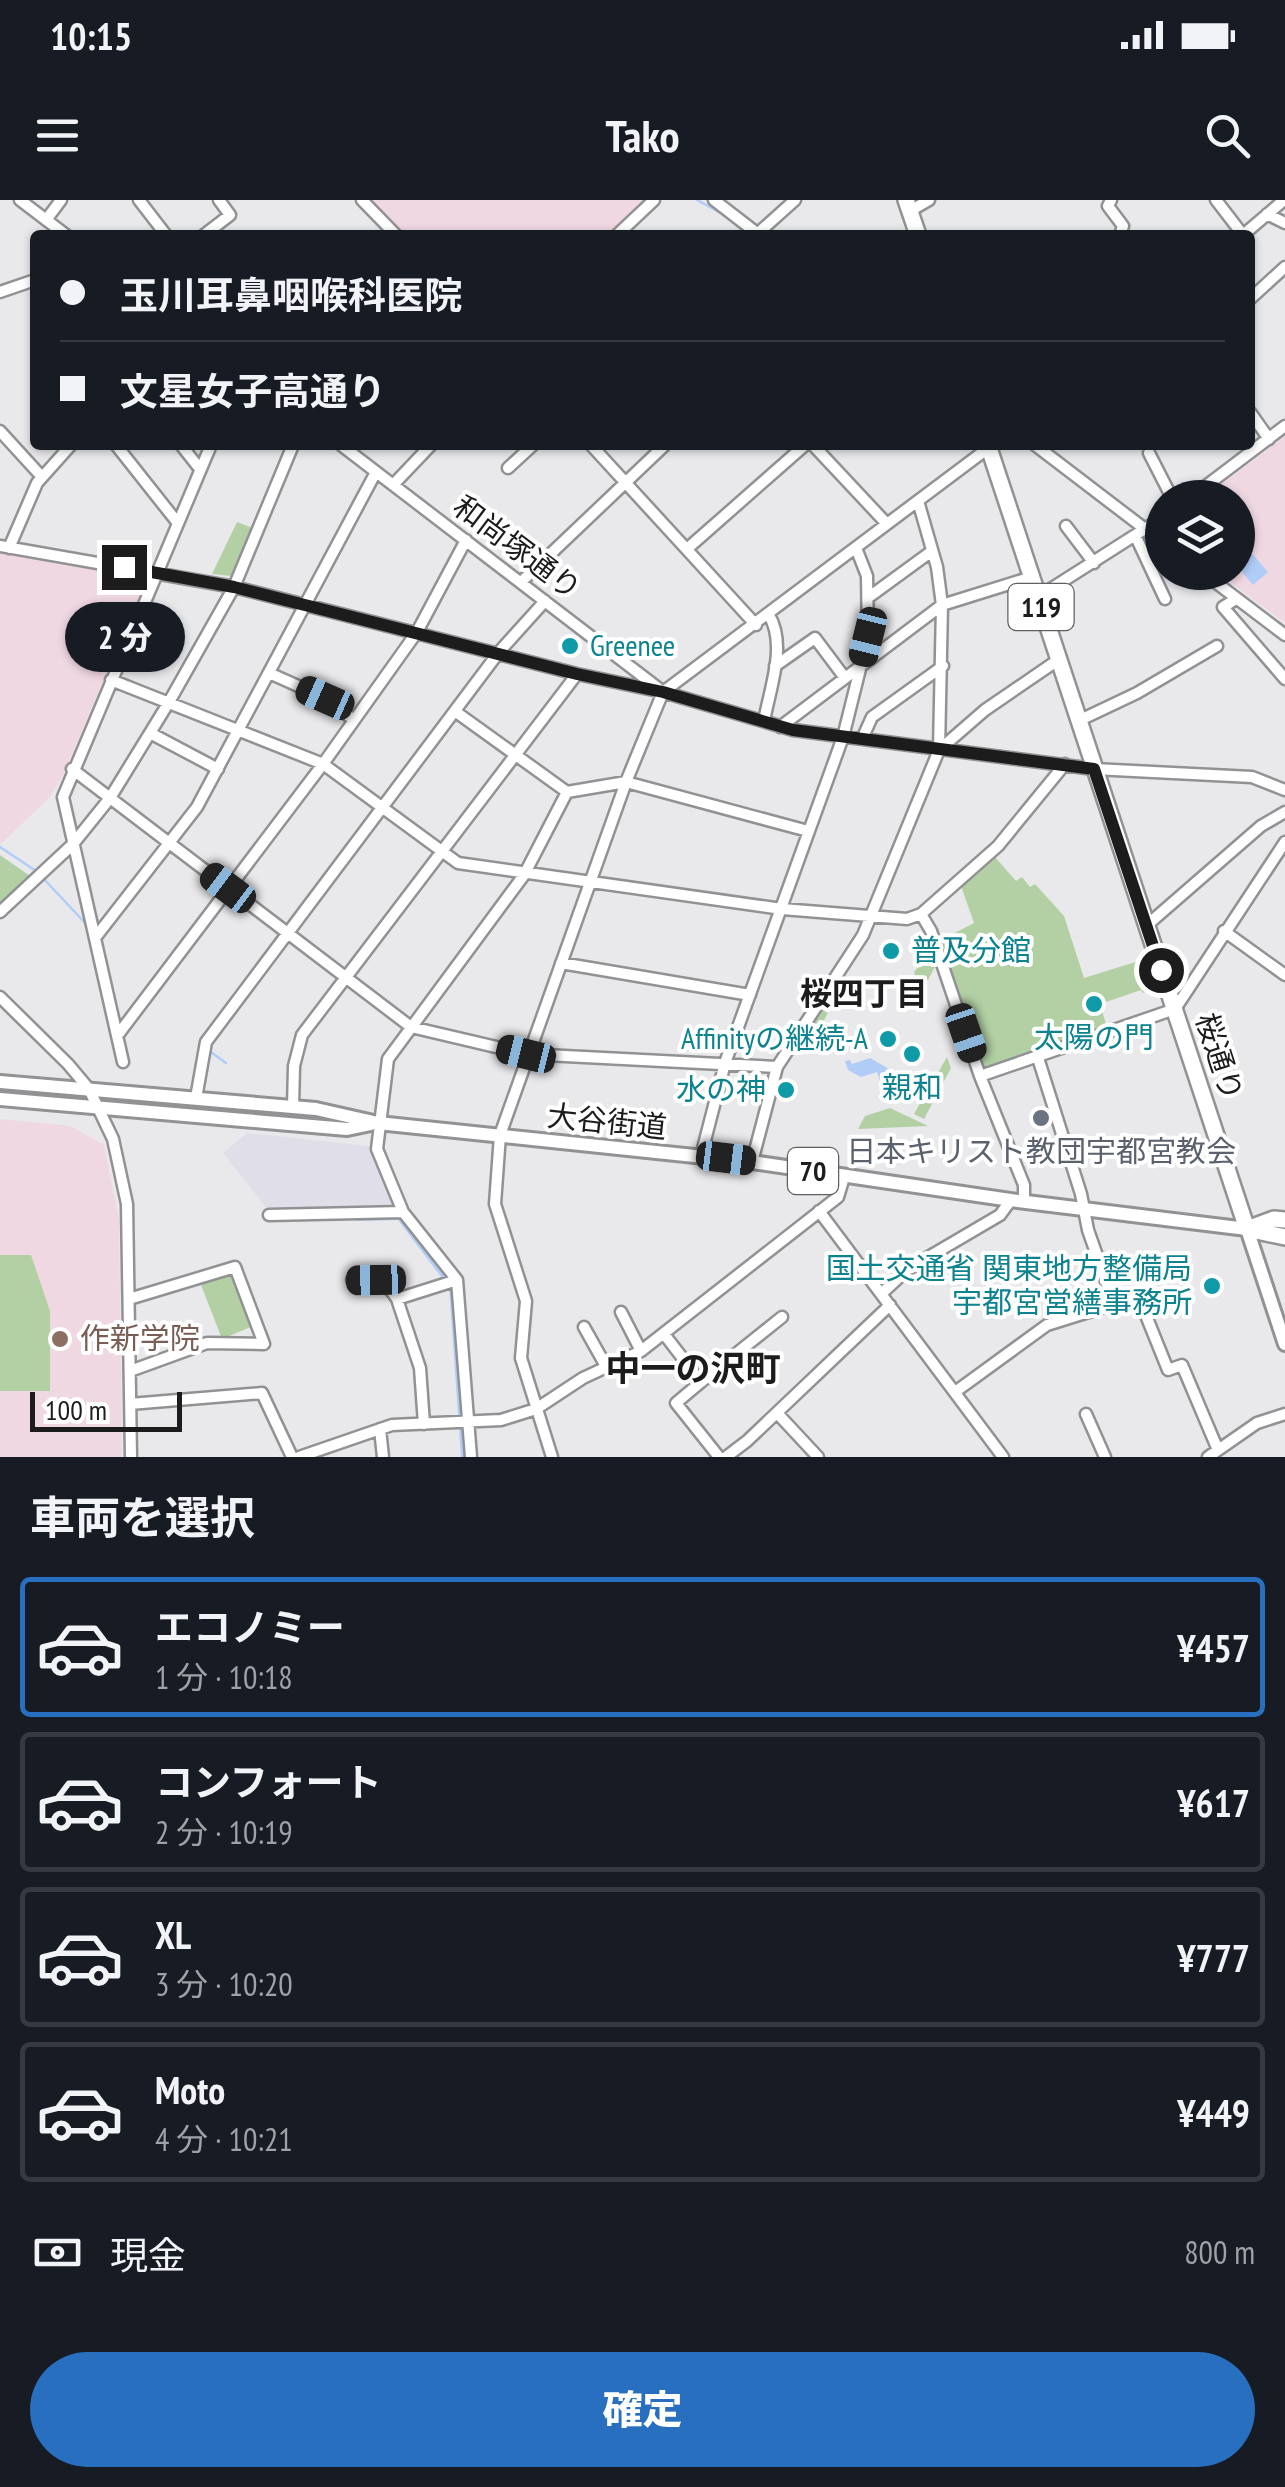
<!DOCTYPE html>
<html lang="ja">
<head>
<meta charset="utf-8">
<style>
  :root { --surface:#171b24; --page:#20242c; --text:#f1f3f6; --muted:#9ea1a6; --line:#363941; --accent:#286fc0 }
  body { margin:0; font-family:"PT Sans Narrow","Noto Sans JP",sans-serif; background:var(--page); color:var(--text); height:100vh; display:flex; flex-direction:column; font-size:38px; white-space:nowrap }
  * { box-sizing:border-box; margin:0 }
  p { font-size:32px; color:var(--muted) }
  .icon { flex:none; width:55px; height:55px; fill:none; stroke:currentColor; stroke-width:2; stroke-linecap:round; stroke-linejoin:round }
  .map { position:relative; height:1257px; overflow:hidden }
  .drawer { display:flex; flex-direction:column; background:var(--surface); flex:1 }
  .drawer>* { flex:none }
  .banner { position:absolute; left:30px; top:30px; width:1225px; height:220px; border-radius:10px; box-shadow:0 2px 8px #0004; display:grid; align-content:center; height:220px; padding:0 30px; background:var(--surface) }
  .fabs { position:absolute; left:1145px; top:280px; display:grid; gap:20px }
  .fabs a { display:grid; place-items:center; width:110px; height:110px; border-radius:50%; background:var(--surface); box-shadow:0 2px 8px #0004; font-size:50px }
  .scale { position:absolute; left:30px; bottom:25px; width:152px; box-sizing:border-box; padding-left:10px; border:5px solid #1c1c1d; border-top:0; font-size:28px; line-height:35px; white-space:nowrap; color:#1c1c1d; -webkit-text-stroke:8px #fff; paint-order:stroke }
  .end { position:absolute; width:45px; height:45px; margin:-22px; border:12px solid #1c1c1d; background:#fff; box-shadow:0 0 0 5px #fff }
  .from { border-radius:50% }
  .bubble { position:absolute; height:70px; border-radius:35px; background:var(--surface); box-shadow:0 2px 8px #0004; font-size:32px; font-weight:800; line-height:70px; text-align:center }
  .car { position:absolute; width:30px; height:60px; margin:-30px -15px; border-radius:12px; box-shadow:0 0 8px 2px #0007; background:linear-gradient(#222 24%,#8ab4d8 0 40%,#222 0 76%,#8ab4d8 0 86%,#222 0) }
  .banner b { display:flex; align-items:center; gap:35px; height:95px; font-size:38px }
  .banner b+b { border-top:2px solid var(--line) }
  .banner i { width:25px; height:25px; background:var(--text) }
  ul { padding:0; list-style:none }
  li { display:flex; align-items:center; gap:30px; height:140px; margin:0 20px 15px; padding:0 10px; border:5px solid var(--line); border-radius:10px }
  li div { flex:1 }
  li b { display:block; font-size:38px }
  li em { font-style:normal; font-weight:800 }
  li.on { border-color:var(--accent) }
  li>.icon { width:90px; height:90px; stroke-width:1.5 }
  h2 { padding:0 30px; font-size:45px; line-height:120px }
  .pay { display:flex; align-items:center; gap:25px; height:110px; padding:0 30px; font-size:38px }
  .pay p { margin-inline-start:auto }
  .action { display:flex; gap:20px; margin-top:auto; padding:20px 30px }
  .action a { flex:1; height:115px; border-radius:60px; background:var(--accent); color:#fff; font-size:40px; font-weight:800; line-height:115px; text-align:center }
  .status { display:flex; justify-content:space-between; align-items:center; height:70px; padding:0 50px; background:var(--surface); direction:ltr }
  .status svg { height:28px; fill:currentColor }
  header { display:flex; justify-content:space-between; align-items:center; height:130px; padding:0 30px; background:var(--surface); font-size:45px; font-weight:800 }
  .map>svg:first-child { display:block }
  .built { fill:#e0dee9 }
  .education { fill:#f0d8e3 }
  .green { fill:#b2d0a4 }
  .water { fill:#b0cdf7 }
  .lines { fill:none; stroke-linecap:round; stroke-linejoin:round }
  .stream { stroke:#b0cdf7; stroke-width:2.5 }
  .minor-casing { stroke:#929295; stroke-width:15 }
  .major-casing { stroke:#929295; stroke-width:18 }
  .highway-casing { stroke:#929295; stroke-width:20 }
  .minor { stroke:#fff; stroke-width:10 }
  .major { stroke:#fff; stroke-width:12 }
  .highway { stroke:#fff; stroke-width:15 }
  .route { stroke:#1c1c1d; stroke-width:12 }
  .culture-dot { fill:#0f9aa8; stroke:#fff; stroke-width:4 }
  .worship-dot { fill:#6b7280; stroke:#fff; stroke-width:4 }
  .education-dot { fill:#8d6e63; stroke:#fff; stroke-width:4 }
  .labels { text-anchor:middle; stroke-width:8; stroke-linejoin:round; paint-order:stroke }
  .shield { fill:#fff; stroke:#606061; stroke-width:2.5 }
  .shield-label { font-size:28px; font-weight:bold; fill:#1c1c1d }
  .street-label { font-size:30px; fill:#1c1c1d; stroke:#fff }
  .culture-label { font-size:30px; fill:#0d838f; stroke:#fff; text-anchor:end }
  .worship-label { font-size:30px; fill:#5b616d; stroke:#fff }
  .education-label { font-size:30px; fill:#785e54; stroke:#fff; text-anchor:start }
  .neighbourhood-label { font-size:32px; font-weight:bold; fill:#1c1c1d; stroke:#fff }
  .quarter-label { font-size:35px; font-weight:bold; fill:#1c1c1d; stroke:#fff }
</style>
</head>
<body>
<div class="status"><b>10:15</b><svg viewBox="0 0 49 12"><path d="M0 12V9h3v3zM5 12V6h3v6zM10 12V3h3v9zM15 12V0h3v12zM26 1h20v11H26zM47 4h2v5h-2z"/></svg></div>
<header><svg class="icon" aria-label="menu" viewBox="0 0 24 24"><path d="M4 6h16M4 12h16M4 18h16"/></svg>Tako<svg class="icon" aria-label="search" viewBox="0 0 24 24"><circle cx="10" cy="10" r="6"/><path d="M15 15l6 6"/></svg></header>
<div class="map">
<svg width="1285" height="1257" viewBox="0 0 1285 1257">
  <rect width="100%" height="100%" fill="#e9e9ec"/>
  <path class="built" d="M247,933L369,946L375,951L393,1001L390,1006L269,1011L223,953Z"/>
  <path class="education" d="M368,0H646L609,35H401Z
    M1285,236V423L1218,373L1238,372V298H1204Z
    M0,352L148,376L63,575L50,597L0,645Z
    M0,919L70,926L104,945L119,1020L122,1257H0Z"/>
  <path class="green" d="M237,322L253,328L232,376L212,374Z
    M0,655L30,676L0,703Z
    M994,656L1016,681L1022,677L1030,687L1035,684L1064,716L1084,778L1145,759L1155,789L1143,793L1141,790L1100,804L1108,831L987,872L981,869L939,741L974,723L961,686Z
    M926,758H937V763L928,780L918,784L914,772Z
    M833,793L837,795L812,844L802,839Z
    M947,857L951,868L924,919L914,914Z
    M890,908L928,926L858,929L865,916Z
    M0,1055H31L50,1111V1191H0Z
    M233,1073L253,1126L222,1139L201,1085Z"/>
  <path class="water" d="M1243,343L1268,372L1253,385L1238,367V348Z
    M870,858L889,869L891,874L883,891L877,872L861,877L848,870L845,861L850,860L852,864Z
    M400,1016L446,1076L442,1078L398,1020L358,1021L354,1017Z
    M453,1085L465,1257H461L449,1086Z"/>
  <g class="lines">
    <path class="stream" d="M697,0L726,16
      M0,647L36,671
      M42,677L88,726
      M208,850L226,863"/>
    <defs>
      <path id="minor" d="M20,0L66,35
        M139,0L166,35
        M362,0L396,35
        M714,0L758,34
        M1111,0L1108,6L1123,26L1120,35
        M1216,0L1243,35
        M910,11L929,0
        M1267,14L1285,23
        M46,20L61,0
        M204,35L230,15L219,0
        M617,35L654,0
        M756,35L795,0
        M1243,35L1284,0
        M0,92L35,80
        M1250,99L1285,67
        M1250,212L1269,239
        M0,231L42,277
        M116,245L177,322
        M181,245L200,269
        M341,245L658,488
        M591,245L756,425
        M813,245L887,324
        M1035,245L1162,342
        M1149,253L1172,298
        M508,268L533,245
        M393,285L431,245
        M1190,298L1285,226
        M1066,326L1094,363
        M1136,337L1165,399
        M0,346L234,387L577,474L663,492L793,530L1094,569L1252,577L1285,590
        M9,348L37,283L71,245
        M688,348L805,245
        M1202,372L1285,435
        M521,382L665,245
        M869,397L932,351
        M1038,397L1162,318
        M1236,399L1223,407L1285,479
        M775,466L815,438L845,478
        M269,473L325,498L354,520
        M111,480L323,564L458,663L782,709L907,719L921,714L998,646L1065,564
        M456,512L567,592L626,582L808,631
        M764,521C770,488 787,445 769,415
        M1078,521L1137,493L1217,446
        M780,527L942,405L1032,377
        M150,533L218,569
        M862,539L872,517L943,466
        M939,550L985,510L1058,460
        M72,569L411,827L526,854L777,867
        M0,712L73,644L110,598L169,502L234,387L293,245
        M921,714L931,731L980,876L1024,985V1002
        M1146,726L1261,626L1285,612
        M1224,731L1285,775
        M95,738L197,607L376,272
        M561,763L750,795
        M0,797L68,864L89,889L113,939L127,1004L131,1257
        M117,836L323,564L417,432L466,340
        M123,862L63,597L211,245
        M980,876L1175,809L1285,642
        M196,898L206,842L499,452L545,401
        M293,907L294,866L302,835L577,474
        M701,956L725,863L843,537L868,437L867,376L856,348
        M752,962L777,867L863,735L939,550L942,405L937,367L918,301
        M819,1011L1003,1257
        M269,1015L403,1012
        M352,1080C373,1080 386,1080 397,1099L457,1080
        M881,1094L908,1069L1000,1015L1011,1000
        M1139,1098L1168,1170L1182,1165L1218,1250
        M129,1099L235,1067L264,1144L207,1143L130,1171
        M397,1099L420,1168L424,1224
        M621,1112L641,1151
        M584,1127L607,1168
        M664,1134L701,1182L676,1203L719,1257
        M701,1182L782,1117
        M955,1192L1047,1125L1114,1104L1088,1030L1081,994L1038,858
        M130,1204L262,1193L292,1257
        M777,1213L818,1257
        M1086,1214L1105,1257
        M380,1229L383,1257
        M299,1257L392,1225L501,1220L536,1209L583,1178L641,1151L838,997L844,977
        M471,1257L457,1080L403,1012L377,949L388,859L524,675L567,592
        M552,1257L521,1158L526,1101L495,1004L500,935L626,582L663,492L991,246
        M726,1257L747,1241L890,1105
        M1208,1257L1257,1223L1285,1214"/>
      <path id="major" d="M0,882L316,909L378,923L752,962L1018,1001L1247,1029L1285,1144
        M0,899L347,929L371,924"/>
      <path id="highway" d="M906,0L918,35
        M988,245L1247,1029
        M1247,1029L1274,1019L1285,1020
        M1247,1029L1285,1037"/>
    </defs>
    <use href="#minor" class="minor-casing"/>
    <use href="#major" class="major-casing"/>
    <use href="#highway" class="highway-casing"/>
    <use href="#minor" class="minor"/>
    <use href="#major" class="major"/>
    <use href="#highway" class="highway"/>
  </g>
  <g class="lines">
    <path class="route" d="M124,367L234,387L577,474L663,492L793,530L1094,569L1161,770"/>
  </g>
  <g class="culture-dot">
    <circle cx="570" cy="446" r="10"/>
    <circle cx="891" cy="751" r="10"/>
    <circle cx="1094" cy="804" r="10"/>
    <circle cx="888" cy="839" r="10"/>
    <circle cx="912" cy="854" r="10"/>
    <circle cx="786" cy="890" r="10"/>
    <circle cx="1212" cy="1086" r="10"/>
  </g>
  <circle class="worship-dot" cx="1041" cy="918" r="10"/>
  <circle class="education-dot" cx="60" cy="1139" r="10"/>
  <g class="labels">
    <g class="shield">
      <rect x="1008.5" y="384" width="65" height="46" rx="8"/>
      <rect x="788" y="948" width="50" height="46" rx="8"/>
    </g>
    <g class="shield-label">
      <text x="1041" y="417">119</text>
      <text x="813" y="981">70</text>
    </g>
    <g class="street-label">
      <text transform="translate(517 348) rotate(37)" y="10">和尚塚通り</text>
      <text transform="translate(1219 857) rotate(72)" y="10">桜通り</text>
      <text transform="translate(607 922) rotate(6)" y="10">大谷街道</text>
    </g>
    <g class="culture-label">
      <text x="590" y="456" text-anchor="start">Greenee</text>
      <text x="911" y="761" text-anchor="start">普及分館</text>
      <text x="1094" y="848" text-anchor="middle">太陽の門</text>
      <text x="868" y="849">Affinityの継続-A</text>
      <text x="912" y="898" text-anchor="middle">親和</text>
      <text x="766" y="900">水の神</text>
      <text x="1192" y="1079">国土交通省 関東地方整備局<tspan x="1192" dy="34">宇都宮営繕事務所</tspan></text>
    </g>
    <g class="worship-label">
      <text x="1041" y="962">日本キリスト教団宇都宮教会</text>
    </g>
    <g class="education-label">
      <text x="80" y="1149">作新学院</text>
    </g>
    <g class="neighbourhood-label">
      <text x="864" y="805">桜四丁目</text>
    </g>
    <g class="quarter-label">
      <text x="693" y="1181">中一の沢町</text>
    </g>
  </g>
</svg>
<div class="fabs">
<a><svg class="icon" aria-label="layers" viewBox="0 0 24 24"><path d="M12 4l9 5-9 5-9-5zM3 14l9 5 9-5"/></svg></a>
</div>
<div class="scale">100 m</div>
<i class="end from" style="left:1161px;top:770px"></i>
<i class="end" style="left:124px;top:367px"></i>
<div class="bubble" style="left:65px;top:402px;width:120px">2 分</div>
<i class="car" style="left:868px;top:437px;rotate:194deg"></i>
<i class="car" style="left:325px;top:498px;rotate:294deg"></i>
<i class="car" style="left:228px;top:688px;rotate:307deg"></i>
<i class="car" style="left:966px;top:833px;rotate:161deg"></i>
<i class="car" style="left:526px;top:854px;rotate:284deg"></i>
<i class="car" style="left:726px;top:958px;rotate:97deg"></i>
<i class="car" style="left:376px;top:1080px;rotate:269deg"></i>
<div class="banner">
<b><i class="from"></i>玉川耳鼻咽喉科医院</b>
<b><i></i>文星女子高通り</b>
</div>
</div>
<section class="drawer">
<h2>車両を選択</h2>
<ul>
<li class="on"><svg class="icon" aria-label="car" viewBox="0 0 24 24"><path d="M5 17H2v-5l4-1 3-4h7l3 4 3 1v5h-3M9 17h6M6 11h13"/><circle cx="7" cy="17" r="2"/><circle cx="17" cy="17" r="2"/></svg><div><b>エコノミー</b><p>1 分 · 10:18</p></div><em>¥457</em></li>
<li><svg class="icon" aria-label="car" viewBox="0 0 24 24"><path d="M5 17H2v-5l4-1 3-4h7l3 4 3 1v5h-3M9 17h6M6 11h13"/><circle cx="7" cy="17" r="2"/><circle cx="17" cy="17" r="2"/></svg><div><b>コンフォート</b><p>2 分 · 10:19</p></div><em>¥617</em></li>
<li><svg class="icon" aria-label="car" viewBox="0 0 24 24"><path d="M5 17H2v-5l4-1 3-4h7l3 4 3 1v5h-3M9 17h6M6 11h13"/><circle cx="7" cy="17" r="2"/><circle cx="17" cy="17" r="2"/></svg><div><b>XL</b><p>3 分 · 10:20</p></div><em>¥777</em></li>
<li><svg class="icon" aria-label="car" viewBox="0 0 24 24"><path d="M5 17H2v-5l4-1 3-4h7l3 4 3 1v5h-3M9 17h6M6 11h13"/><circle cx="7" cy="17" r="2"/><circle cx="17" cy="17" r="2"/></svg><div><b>Moto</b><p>4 分 · 10:21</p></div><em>¥449</em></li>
</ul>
<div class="pay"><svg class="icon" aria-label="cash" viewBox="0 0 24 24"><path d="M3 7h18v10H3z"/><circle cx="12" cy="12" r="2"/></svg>現金<p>800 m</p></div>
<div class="action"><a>確定</a></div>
</section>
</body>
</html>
